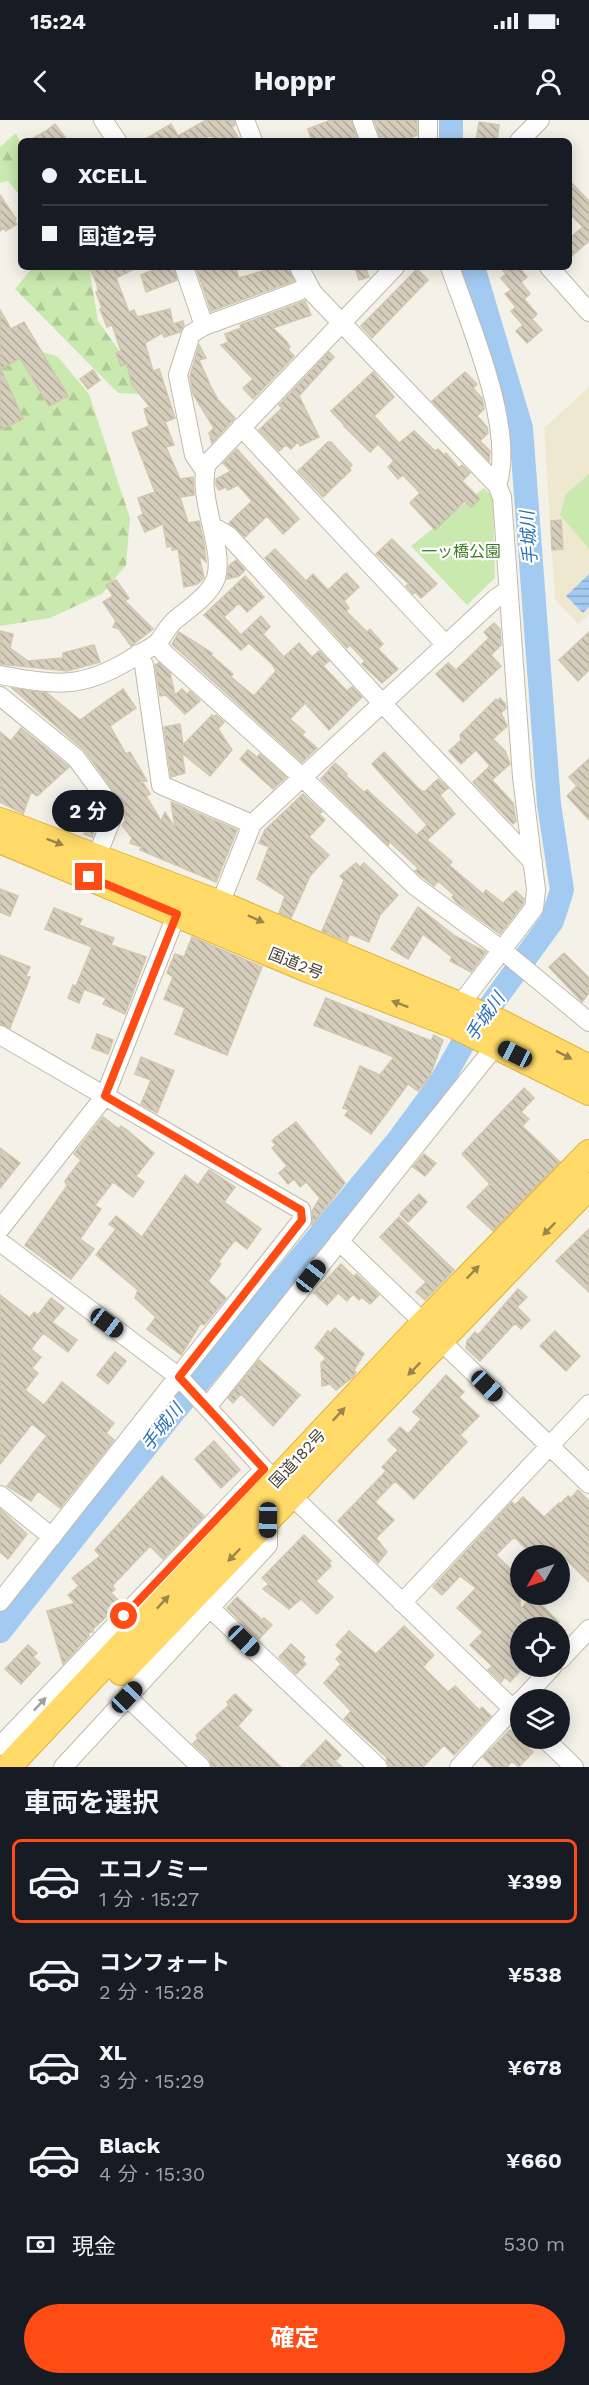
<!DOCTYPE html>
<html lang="ja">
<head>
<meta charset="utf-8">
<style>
  :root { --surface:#171b24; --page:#20242c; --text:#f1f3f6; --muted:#9ea1a6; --line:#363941; --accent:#ff4c14 }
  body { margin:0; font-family:"Work Sans","Noto Sans JP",sans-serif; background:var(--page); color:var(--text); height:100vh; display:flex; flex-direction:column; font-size:22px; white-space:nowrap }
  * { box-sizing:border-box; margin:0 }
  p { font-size:20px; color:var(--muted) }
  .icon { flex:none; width:33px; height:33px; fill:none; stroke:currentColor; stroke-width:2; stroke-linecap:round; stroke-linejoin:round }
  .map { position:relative; height:1647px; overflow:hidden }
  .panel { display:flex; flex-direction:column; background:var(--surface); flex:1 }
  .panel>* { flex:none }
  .guide { position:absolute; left:18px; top:18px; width:554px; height:132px; border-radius:9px; box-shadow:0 3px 15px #0003; display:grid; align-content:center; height:132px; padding:0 24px; background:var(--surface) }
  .needle { width:39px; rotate:231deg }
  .fabs { position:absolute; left:510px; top:1425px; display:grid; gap:12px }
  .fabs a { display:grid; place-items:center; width:60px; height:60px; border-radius:50%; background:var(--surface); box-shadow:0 3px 15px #0003; font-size:30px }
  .end { position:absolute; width:27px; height:27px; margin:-14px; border:8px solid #ff4c14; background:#fff; box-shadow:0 0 0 3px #fff }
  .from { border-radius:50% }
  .bubble { position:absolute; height:42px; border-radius:21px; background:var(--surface); box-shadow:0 3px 15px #0003; font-size:20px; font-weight:700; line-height:42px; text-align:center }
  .car { position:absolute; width:18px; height:36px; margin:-18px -9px; border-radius:8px; box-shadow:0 0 4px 2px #0007; background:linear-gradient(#222 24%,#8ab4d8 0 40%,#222 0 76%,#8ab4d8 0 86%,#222 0) }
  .guide b { display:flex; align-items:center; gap:21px; height:57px; font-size:22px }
  .guide b+b { border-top:2px solid var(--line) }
  .guide i { width:15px; height:15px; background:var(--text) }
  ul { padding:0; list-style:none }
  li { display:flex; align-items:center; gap:18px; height:84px; margin:0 12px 9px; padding:0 12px; border:3px solid transparent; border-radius:9px }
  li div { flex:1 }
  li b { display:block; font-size:22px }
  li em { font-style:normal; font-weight:700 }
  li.active { border-color:var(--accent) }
  li>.icon { width:54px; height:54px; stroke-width:1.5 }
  h2 { padding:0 24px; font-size:27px; line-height:72px }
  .pay { display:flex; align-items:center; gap:15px; height:66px; padding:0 24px; font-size:22px }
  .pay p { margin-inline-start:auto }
  .cta { display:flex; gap:12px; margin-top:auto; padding:12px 24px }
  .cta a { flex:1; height:69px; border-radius:36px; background:var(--accent); color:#fff; font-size:24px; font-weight:700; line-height:69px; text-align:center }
  .status { display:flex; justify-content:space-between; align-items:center; height:42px; padding:0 30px; background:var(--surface); direction:ltr }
  .status svg { height:16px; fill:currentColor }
  header { display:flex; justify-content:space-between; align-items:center; height:78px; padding:0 24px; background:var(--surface); font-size:27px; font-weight:700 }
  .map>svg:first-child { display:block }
  .education { fill:#eee8d1 }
  .forest { fill:url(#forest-firs) }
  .park { fill:#cae9af }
  .water { fill:url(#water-rules) }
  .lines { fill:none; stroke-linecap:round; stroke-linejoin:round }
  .river { stroke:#a3cbf2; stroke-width:24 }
  .building { fill:url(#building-back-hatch); stroke:#d1c7b0; stroke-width:1.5 }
  .minor-casing { stroke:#c0baaa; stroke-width:20 }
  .highway-casing { stroke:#e1b134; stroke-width:28 }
  .minor { stroke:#fff; stroke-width:18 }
  .highway { stroke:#ffda68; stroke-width:26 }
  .oneway { fill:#9a864c }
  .oneway2 { fill:#a4a09a }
  .route { stroke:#ff4c14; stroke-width:8 }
  .labels { text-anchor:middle; stroke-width:4.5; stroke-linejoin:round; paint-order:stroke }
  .park-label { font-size:16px; fill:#407c27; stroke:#fff }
  .street-label { font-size:16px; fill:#484236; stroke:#fff }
  .water-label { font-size:18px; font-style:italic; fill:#2c70b7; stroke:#fff }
</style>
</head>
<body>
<div class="status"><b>15:24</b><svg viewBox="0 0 49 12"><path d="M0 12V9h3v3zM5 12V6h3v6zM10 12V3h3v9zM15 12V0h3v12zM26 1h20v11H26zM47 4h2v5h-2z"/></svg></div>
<header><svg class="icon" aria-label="back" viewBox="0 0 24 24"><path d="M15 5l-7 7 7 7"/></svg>Hoppr<svg class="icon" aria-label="person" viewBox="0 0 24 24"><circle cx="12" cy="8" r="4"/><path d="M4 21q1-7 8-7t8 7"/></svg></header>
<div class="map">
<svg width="589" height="1647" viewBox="0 0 589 1647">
  <defs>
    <pattern id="forest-firs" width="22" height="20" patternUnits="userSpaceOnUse" patternTransform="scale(1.5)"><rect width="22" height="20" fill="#cae9af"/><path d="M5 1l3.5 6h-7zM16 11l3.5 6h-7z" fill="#afc997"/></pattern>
    <pattern id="water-rules" width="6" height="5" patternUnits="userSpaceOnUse" patternTransform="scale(1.5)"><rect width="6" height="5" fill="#a3cbf2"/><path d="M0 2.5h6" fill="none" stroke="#87a6c5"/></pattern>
    <pattern id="building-back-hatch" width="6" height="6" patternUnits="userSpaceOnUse" patternTransform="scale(1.5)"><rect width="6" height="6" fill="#d6cebd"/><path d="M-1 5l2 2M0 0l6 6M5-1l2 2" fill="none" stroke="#b0a99a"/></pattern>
  </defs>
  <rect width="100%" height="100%" fill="#f4f2e8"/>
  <path class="education" d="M589,267V494L578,504L555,479L544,308Z"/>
  <path class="forest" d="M16,13L21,24V77L8,61L0,63V27Z
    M33,147H89L98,201L128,243L140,274L118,273L15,169Z
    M30,227L58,237L89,274L130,398L126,445L102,474L50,498L0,506V240Z"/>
  <path class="park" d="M589,354V429L560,395L566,374Z
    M484,368L493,377L495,458L467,485L411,426Z"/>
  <path class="water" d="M589,454V487L583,493L566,476Z"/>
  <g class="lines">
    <path class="river" d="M451,0V21
      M0,1511L170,1296L397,1022L441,962L462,925L552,801L562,770L549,684L521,308L473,147"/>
  </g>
  <path class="building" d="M206,0H234L235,5L232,7L240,21H215L211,15L201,21H142L171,4L178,16Z
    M331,0H351L358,21H312L308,9Z
    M374,0H417V15L410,18L411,21H381Z
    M479,2L499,5L497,21H476Z
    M55,4L68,21H28L46,11Z
    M568,59L589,81V121L568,139V119L583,107L568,92Z
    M0,75L16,99L14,101L17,104L6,111L4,108L0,111Z
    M89,147H138L116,158L129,192L134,190L137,197L170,189L173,204L183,201L184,205L180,212L164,217L162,213L145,223L153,251L159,249L175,298L165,302L174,325L166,327L180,359L193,357L194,375L180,377L188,403L199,401L204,423L206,442L199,435L204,458L197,464L184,467L178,429L172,430V426L167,427L163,404L145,412L138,397L143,394L138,378L155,372L132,313L149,306L144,289L150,287L132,265L127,244L121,246L116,233L121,231L112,205L107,207L100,189L102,188L96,172L98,171L97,164Z
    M161,147H173L177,160L146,172L141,155Z
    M196,147H235L239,158L276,147H288L294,161L211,191Z
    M355,147H365L369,157L359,160Z
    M500,147H519L527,157L521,162L530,174L524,179L537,194L532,199L542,210L527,223L516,211L523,205L511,191L516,187L505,174L511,170L501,158L506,154Z
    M417,149L428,160L372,218L361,206Z
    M305,181L311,195L273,208L287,222L290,227L288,230L294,236L253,279L243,268L253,259L221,225L228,222L225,214L241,208L240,205Z
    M0,190L11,209L24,202L68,276L49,286L20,238L1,249L23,299L0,310Z
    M199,225L206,238L199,240L211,267L218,280L235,298L212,323L209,313L214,308L193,274L190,256Z
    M329,232L334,237L299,276L319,317L300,326L298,322L291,329L286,325L279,331L259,310L282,288L279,285Z
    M93,250L100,260L88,269L80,259Z
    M373,252L394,277L374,296L399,323L414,311L435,331L438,329L444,335L446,333L459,348L462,345L470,353L462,361L480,379L471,387L465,381L435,410L410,383L420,373L403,355L398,359L388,347L394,341L378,324L370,332L344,306L347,304L344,305L331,291Z
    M465,252L477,264L473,268L482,278L484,289L477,296L487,307L488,313L480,321L490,331L489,341L432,281Z
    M328,322H331L352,345L349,348L351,350L323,377L298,351Z
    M237,329L299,399L283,414L267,396L245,417L229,403L252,381L238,365L228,370L226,367L219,370L216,365V359L231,351L223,343Z
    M561,400L563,429L552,430L551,401Z
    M392,419L437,464L421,478L415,472L413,474L406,466L409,464L376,434Z
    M275,429L306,461L313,454L328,470L346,453L359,467L344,481L349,488L346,491L367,512L370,509L383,524L378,529L398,549L382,563L362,544L365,541L350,525L347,528L265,438Z
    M236,440L245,450L239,456L227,459L229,446Z
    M245,456L264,477L247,492L239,483L224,497L241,515L261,496L270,507L263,514L284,537L299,523L312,537L319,531L329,541L323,546L347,571L352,567L362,577L329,610L305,583L290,599L305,612L302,615L317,628L302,642L172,524L179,512L212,533L211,535L233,554L231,557L254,576L276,551L272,544L249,523L241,530L204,495Z
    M116,460L129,478L125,481L153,509L131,526L119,509L113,507L116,501L103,482L113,476L106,465Z
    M494,503L500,509L501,525L491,535L501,546L463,582L436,554L448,543L456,550L489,518L484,512Z
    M0,511L13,514L10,528L28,541L63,538V533L94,525L100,542L67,551L0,544Z
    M589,512V550L578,561L559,540Z
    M159,543L170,553L175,575L182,569L187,574L190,571L200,581L185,594L166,575L160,576L155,545Z
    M12,568L47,573L80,600L123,569L136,588L110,606L126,634L130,632L147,661L139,662L144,664L150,674L146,676L161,701L165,692L175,708L171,682L237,710L216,762L140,730L142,727L130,723L132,718L122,705L125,701L124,685L85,631Z
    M500,578L505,584L506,588L501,593L507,606L493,619L505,631L510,644L492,660L513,683L516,701L513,704L473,662L490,646L476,630L461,644L449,631L461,620L460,615L496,579L498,581Z
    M212,595L214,597L216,595L224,602L218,609L232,630L210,656L182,633L185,653L171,657L164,607L180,604L183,625Z
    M21,608L69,647L37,676L31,672L23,694L0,682V612L11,621Z
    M248,630L257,637L260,634L286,657L273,669L240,639Z
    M384,632L419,669L424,672L438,659L448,668L440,675L455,694L427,720L452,742L449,745L483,774L486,770L503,783L516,771L524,779L523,784L500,814L457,783L452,777L454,775L438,761L434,766L420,755L415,751L418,748L390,722L388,725L321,659L335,643L347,654L346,656L364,672L367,670L417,715L427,705L372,644Z
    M589,639V700L567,676L577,666L569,657Z
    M303,674L322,692L319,694L325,700L309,717L329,735L310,756L291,798L279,793L285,776L257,759L269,727L259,723L265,710Z
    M96,690L102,693L92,717L84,714L90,700L87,699L89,693Z
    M356,743L360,747L364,743L398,775L380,795L369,822L350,814L347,821L322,811L344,760L340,756Z
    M0,769L18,776L10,796L0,792Z
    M418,787L455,816L486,832L471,852L450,841L452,837L423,814L408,839L391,829Z
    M54,788L82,799L79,805L114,818L111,825L146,837L125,894L103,884L106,878L76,866L92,827L45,809Z
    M192,817L262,847L227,935L175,914L185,888L164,879L173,857L167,853L175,834L184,837Z
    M564,833L589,858V873L582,882L549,847Z
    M0,835L30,847L26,856L30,857L10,908L0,904Z
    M73,865L84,870L79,883L68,878Z
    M326,878L431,921L434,915L443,920L430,956L418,971L408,964L371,1014L345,995L349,990L343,988L360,946L380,955L394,937L314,905Z
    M97,914L113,920L108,934L92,928Z
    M141,937L174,951L157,993L141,984L151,960L135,954Z
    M524,968L534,978L521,992L529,999L522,1006L560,1042L493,1111L467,1087L490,1064L462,1034Z
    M103,997L119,1009L121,1006L127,1010L154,1033L136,1056L144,1062L133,1077L113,1062L95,1085L101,1089L80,1119L94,1129L71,1159L25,1125L67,1066L65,1061L81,1040L74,1034Z
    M296,1002L345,1063L312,1105V1091L320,1078L306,1062L300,1067L294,1059L288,1064L279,1053L287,1046L272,1028L276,1025L272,1021L276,1017Z
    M0,1028L20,1043L0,1068Z
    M424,1034L436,1043L425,1056L413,1047Z
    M209,1050L235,1067L224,1082L261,1109L247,1129L235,1120L218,1142L221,1144L208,1161L226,1178L204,1205L201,1203L181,1235L147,1209L156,1197L135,1178L138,1170L96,1135L116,1109L109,1104L116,1096L142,1117L185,1055L198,1065Z
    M419,1074L427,1082L408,1102L400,1094Z
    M399,1097L454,1150L425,1180L416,1172L426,1162L380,1117Z
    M589,1109V1172L556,1141Z
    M341,1144L354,1157L356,1154L379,1175L370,1184L362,1177L359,1180L353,1174L347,1181L338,1173L327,1185L314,1173Z
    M518,1169L527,1177L517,1187L530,1200L521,1209L515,1203L480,1241L466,1228L467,1221L475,1212L478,1215Z
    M0,1175L30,1198L34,1192L38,1195L51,1178L64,1188L52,1202L77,1220L68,1232L43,1213L31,1229L41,1237L32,1248L38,1253L25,1270L44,1285L62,1262L114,1303L106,1313L114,1320L60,1388L38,1371L31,1381L7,1366L47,1316L32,1304L0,1344Z
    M335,1208L364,1234L354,1250L356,1252L353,1257L336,1270L330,1264L322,1266L321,1243L326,1238L315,1228L328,1211L330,1213Z
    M555,1211L580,1236L566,1251L540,1226Z
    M115,1232L126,1241L108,1264L97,1255Z
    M259,1240L300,1275L273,1306L241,1274L233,1283L228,1278Z
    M446,1255L464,1272L459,1277L479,1296L460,1315L467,1322L414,1379L395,1361L375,1382L394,1400L376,1418L387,1432L378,1443L338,1401L386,1351L382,1347L398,1330L388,1320L400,1307L408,1314L421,1299L413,1292Z
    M214,1321L240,1350L221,1368L195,1339Z
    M162,1356L204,1396L163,1439L150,1426L112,1466L115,1469L111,1473L121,1483L93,1509V1512L88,1513L89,1516L63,1544L47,1491L75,1483L68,1475L79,1466L72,1458L100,1436L95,1430Z
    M578,1370L589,1381V1462L556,1429L550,1436H534L514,1417L496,1435L520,1458V1489L533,1477L559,1502L554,1508H520V1551L510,1562L505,1557L501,1562L488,1550L492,1546L470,1525L483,1512L457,1488L476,1468L460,1456L442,1475L433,1467L512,1382L515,1385L523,1377L544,1397L559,1383L560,1384L568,1376L571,1378Z
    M0,1389L27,1414L8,1439L0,1432Z
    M304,1415L331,1441L329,1443L331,1446L316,1461L333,1477L317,1494L301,1479L289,1489L263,1469L269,1464L262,1458Z
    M237,1477L262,1500L264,1498L272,1505L259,1519L227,1488Z
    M404,1506L434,1535L423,1547L448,1572L455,1566L479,1590L482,1587L491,1596L454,1635L444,1625L423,1647H389L386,1637L344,1599L351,1591L324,1563L341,1544L336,1539L343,1532L336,1525L349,1511L376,1534Z
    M291,1524L305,1537L302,1540L306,1544L296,1554L279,1537Z
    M28,1525L37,1533L33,1537L40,1543L21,1564L5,1549Z
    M235,1574L252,1590L238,1606L281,1647H212L209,1639L193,1624L198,1618L196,1615L229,1585L227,1582Z
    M510,1610L533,1632L519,1647L512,1641L507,1647H493L483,1637Z
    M326,1620L341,1635L335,1641L342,1647H300Z"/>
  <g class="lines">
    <defs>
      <path id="minor" d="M103,0L117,21
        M245,0L253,21
        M362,0L370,21
        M428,0V21
        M519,21L540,0
        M184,147L204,206L191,214L178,255L194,335L205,351
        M299,147L313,173L497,365L502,377L522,657L536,770L534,788L459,886
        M450,147C469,202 516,310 497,365
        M549,147L589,192
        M204,206L299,171L307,165
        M241,307L446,525
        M212,406L229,416L382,583L533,742
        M157,523L164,533L302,657L415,766L502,830L589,902
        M138,534L144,545L161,665L252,704
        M0,555C56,565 80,570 131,539C139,533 151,529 158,522C164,515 168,506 175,500C188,489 210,475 216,458C225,428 196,375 207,344L395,147
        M0,576L76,638L115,691L96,738
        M220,784L252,704L496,478L508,470
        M0,915L301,1090L302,1100L0,1482
        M0,1109L105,976L177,793
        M339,1121L424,1203
        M0,1122L179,1257L264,1349L520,1596
        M441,1221L589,1364
        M208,1286L497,924
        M0,1375L52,1417
        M402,1483L589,1284
        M211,1489L378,1647
        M560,1540L589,1509
        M127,1577L201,1647
        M522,1580L553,1546
        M544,1618L574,1647
        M0,1626L264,1349
        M63,1647L268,1425V1400
        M459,1647L520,1581"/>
      <path id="highway" d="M0,701L220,784L501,903L589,948
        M0,720L310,850L454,905L589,972
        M121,1552L589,1066
        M8,1647L424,1203L589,1033"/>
    </defs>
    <use href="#minor" class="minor-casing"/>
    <use href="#highway" class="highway-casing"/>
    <use href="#minor" class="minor"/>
    <use href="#highway" class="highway"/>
  </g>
  <defs><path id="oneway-solid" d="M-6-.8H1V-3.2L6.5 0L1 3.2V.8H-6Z" transform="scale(1.5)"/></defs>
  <g class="oneway">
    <use href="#oneway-solid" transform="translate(55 722) rotate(21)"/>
    <use href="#oneway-solid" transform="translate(256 799) rotate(24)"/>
    <use href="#oneway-solid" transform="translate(400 884) rotate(-159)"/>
    <use href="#oneway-solid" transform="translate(564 935) rotate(27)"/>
    <use href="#oneway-solid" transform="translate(549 1109) rotate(134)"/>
    <use href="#oneway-solid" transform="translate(473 1152) rotate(-46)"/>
    <use href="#oneway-solid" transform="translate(414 1249) rotate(134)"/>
    <use href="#oneway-solid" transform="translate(339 1294) rotate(-47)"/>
    <use href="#oneway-solid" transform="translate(234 1435) rotate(134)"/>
    <use href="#oneway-solid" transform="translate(163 1482) rotate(-47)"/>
  </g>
  <use class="oneway2" href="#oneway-solid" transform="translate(40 1584) rotate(-47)"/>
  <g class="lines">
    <path class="route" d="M89,757L177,794L105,976L301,1090L302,1100L179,1257L264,1349L124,1496"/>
  </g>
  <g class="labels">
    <g class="park-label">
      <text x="461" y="437">一ッ橋公園</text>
    </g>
    <g class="street-label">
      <text transform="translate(296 843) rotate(22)" y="6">国道2号</text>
      <text transform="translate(297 1338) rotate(-47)" y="6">国道182号</text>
    </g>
    <g class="water-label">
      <text transform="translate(529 418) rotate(-94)" y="6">手城川</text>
      <text transform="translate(485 897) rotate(-55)" y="6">手城川</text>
      <text transform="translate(162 1307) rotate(-51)" y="6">手城川</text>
    </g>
  </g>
</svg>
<div class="fabs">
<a><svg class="needle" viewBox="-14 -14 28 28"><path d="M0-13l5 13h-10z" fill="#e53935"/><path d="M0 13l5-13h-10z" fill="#9ea1a6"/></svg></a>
<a><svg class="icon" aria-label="locate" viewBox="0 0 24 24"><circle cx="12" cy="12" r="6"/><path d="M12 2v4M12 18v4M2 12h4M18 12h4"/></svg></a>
<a><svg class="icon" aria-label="layers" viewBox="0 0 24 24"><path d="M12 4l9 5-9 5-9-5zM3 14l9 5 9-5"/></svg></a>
</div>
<i class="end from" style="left:124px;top:1496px"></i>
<i class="end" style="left:89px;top:757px"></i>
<div class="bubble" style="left:52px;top:670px;width:72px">2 分</div>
<i class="car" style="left:515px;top:934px;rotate:297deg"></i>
<i class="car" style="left:311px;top:1156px;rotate:38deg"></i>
<i class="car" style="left:107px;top:1203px;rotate:127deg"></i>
<i class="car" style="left:487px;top:1266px;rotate:134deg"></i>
<i class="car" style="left:268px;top:1400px;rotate:181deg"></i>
<i class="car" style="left:244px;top:1521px;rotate:134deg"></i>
<i class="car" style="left:127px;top:1577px;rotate:44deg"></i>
<div class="guide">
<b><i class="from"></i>XCELL</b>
<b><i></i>国道2号</b>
</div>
</div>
<section class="panel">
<h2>車両を選択</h2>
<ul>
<li class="active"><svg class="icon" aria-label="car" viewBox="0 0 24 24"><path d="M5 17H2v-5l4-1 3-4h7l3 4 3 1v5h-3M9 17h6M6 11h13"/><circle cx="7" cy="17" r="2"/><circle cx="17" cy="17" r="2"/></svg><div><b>エコノミー</b><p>1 分 · 15:27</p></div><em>¥399</em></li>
<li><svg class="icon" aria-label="car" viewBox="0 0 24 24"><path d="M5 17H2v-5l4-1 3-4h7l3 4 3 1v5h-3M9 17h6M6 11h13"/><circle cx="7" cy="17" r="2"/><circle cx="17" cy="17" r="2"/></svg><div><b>コンフォート</b><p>2 分 · 15:28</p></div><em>¥538</em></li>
<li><svg class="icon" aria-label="car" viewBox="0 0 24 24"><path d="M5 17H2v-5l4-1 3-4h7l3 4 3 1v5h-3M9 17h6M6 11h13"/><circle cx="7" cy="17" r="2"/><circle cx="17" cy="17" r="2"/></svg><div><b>XL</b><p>3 分 · 15:29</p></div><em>¥678</em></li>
<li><svg class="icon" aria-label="car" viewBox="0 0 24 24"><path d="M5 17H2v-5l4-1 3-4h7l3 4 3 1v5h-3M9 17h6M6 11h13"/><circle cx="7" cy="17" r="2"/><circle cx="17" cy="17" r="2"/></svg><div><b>Black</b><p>4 分 · 15:30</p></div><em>¥660</em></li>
</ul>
<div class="pay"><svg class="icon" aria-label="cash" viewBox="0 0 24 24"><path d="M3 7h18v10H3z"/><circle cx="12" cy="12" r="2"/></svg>現金<p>530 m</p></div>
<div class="cta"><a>確定</a></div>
</section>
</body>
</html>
